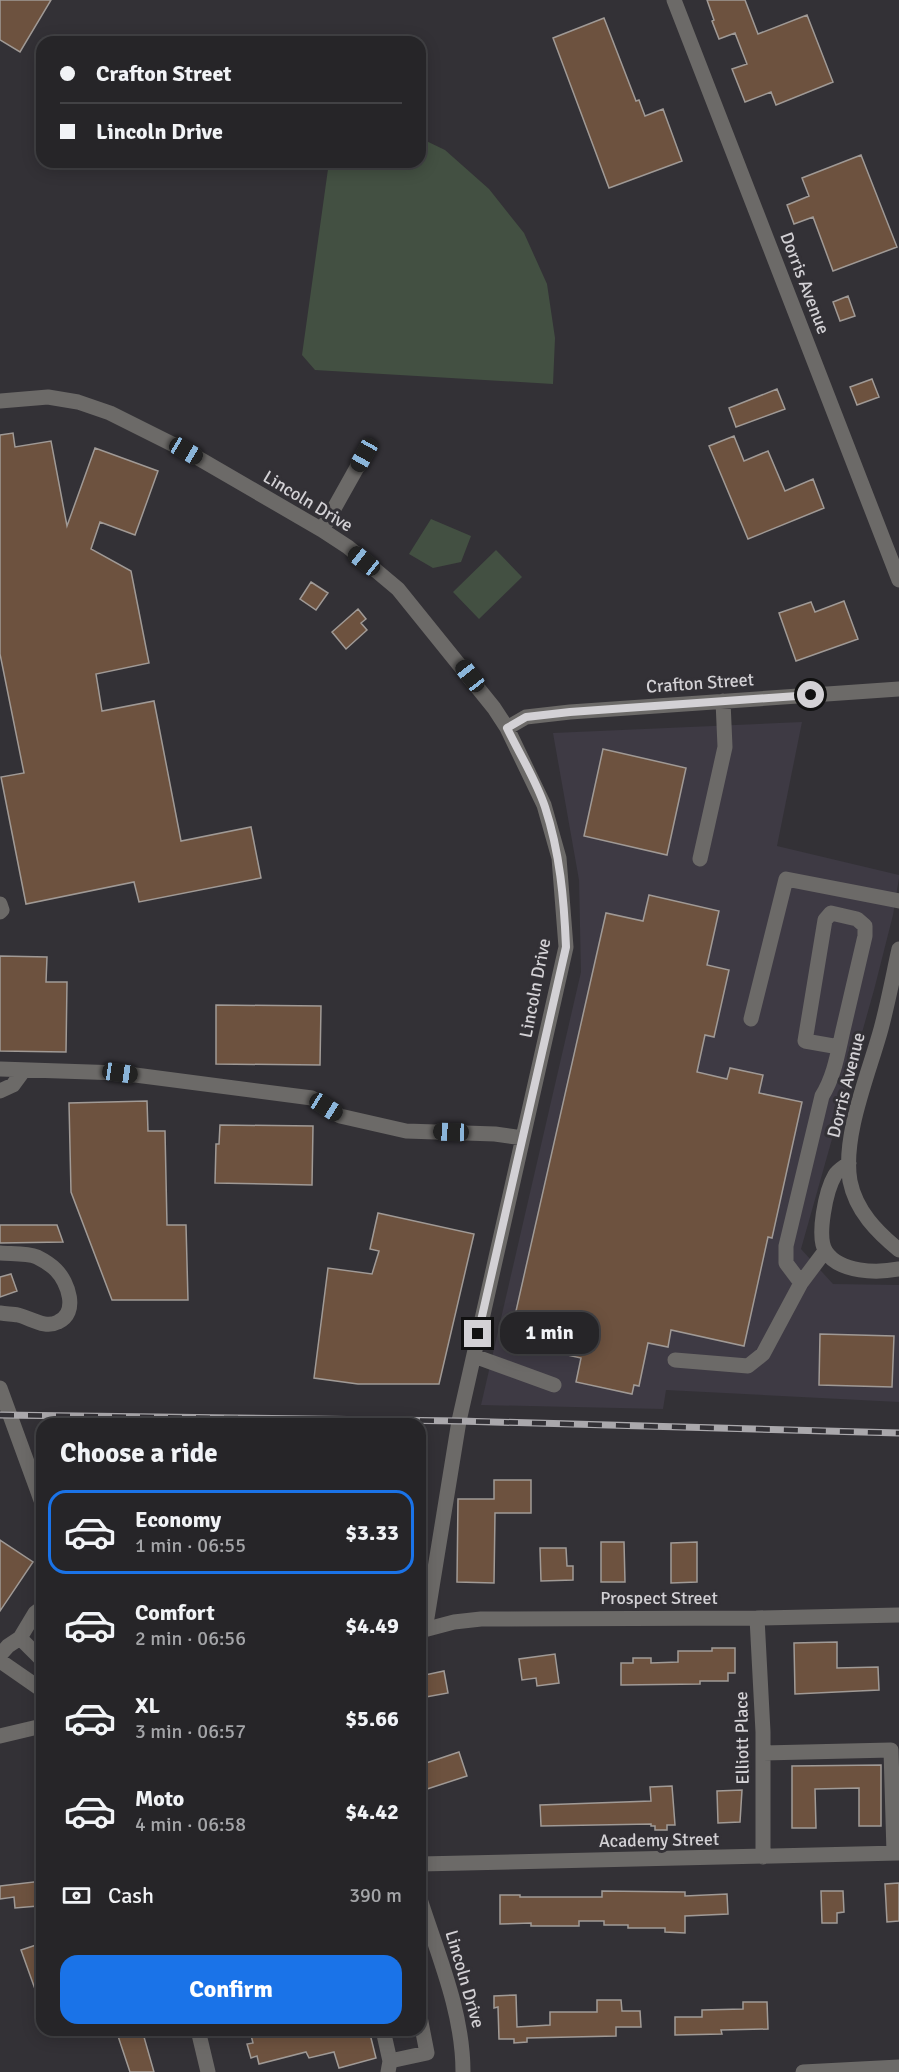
<!DOCTYPE html>
<html lang="en">
<head>
<meta charset="utf-8">
<style>
  :root { --surface:#262528; --page:#2e2d30; --text:#f1f3f6; --muted:#a4a5a8; --line:#424245; --accent:#1a73e8 }
  body { margin:0; font-family:Signika,sans-serif; background:var(--page); color:var(--text); height:100vh; display:flex; flex-direction:column; font-size:22px; white-space:nowrap }
  * { box-sizing:border-box; margin:0 }
  p { font-size:20px; color:var(--muted) }
  .icon { flex:none; width:33px; height:33px; fill:none; stroke:currentColor; stroke-width:2; stroke-linecap:round; stroke-linejoin:round }
  .map { position:relative; flex:1; overflow:hidden }
  .sheet { position:absolute; left:36px; top:1418px; width:390px; height:618px; display:flex; flex-direction:column; background:var(--surface); border-radius:18px; box-shadow:0 3px 15px #0003,0 0 0 2px var(--line) }
  .sheet>* { flex:none }
  .hud { position:absolute; left:36px; top:36px; width:390px; height:132px; border-radius:18px; box-shadow:0 3px 15px #0003,0 0 0 2px var(--line); display:grid; align-content:center; height:132px; padding:0 24px; background:var(--surface) }
  .end { position:absolute; width:27px; height:27px; margin:-14px; border:8px solid #d3d1d5; background:#111; box-shadow:0 0 0 3px #111 }
  .from { border-radius:50% }
  .bubble { position:absolute; height:42px; border-radius:18px; background:var(--surface); box-shadow:0 3px 15px #0003,0 0 0 2px var(--line); font-size:20px; font-weight:700; line-height:42px; text-align:center }
  .car { position:absolute; width:18px; height:36px; margin:-18px -9px; border-radius:8px; box-shadow:0 0 4px 2px #0007; background:linear-gradient(#222 24%,#8ab4d8 0 40%,#222 0 76%,#8ab4d8 0 86%,#222 0) }
  .hud b { display:flex; align-items:center; gap:21px; height:57px; font-size:22px }
  .hud b+b { border-top:2px solid var(--line) }
  .hud i { width:15px; height:15px; background:var(--text) }
  ul { padding:0; list-style:none }
  li { display:flex; align-items:center; gap:18px; height:84px; margin:0 12px 9px; padding:0 12px; border:3px solid transparent; border-radius:18px }
  li div { flex:1 }
  li b { display:block; font-size:22px }
  li em { font-style:normal; font-weight:700 }
  li.on { border-color:var(--accent) }
  li>.icon { width:54px; height:54px; stroke-width:1.5 }
  h2 { padding:0 24px; font-size:27px; line-height:72px }
  .pay { display:flex; align-items:center; gap:15px; height:66px; padding:0 24px; font-size:22px }
  .pay p { margin-inline-start:auto }
  .button { display:flex; gap:12px; margin-top:auto; padding:12px 24px }
  .button a { flex:1; height:69px; border-radius:18px; background:var(--accent); color:#fff; font-size:24px; font-weight:700; line-height:69px; text-align:center }
  .map>svg:first-child { display:block }
  .built { fill:#3e3a44 }
  .green { fill:#435042 }
  .building { fill:#6d523f; stroke:#a09a96; stroke-width:1.5 }
  .lines { fill:none; stroke-linecap:round; stroke-linejoin:round }
  .minor { stroke:#6c6a68; stroke-width:15 }
  .rail-casing { stroke:#aaa8ac; stroke-width:7 }
  .rail { stroke:#333136; stroke-width:4.5; stroke-dasharray:14; stroke-linecap:butt }
  .route { stroke:#d3d1d5; stroke-width:8 }
  .labels { text-anchor:middle; stroke-width:6; stroke-linejoin:round; paint-order:stroke }
  .street-label { font-size:18px; fill:#d3d1d5; stroke:#333136 }
</style>
</head>
<body>
<div class="map">
<svg width="899" height="2072" viewBox="0 0 899 2072">
  <rect width="100%" height="100%" fill="#333136"/>
  <path class="built" d="M802,722L777,846L899,875V878L893,915L874,990L801,1249L833,1284L899,1285V1402L666,1390L663,1409L481,1405L581,972L579,880L553,733Z"/>
  <path class="green" d="M420,138L445,150L489,189L524,233L547,284L555,338L553,384L315,370L302,355L329,162H420Z
    M431,519L471,536L461,562L433,568L409,554Z
    M496,550L522,577L479,619L453,592Z"/>
  <path class="building" d="M0,0H51L20,52L0,40Z
    M707,0H745L758,34L807,15L833,82L776,105L771,92L745,102L732,69L747,64L735,33L719,39L712,21L714,20Z
    M604,18L636,101L639,100L645,116L663,109L682,161L609,188L553,38Z
    M861,155L897,247L833,271L813,217L794,224L787,205L809,196L802,178Z
    M848,296L855,316L840,321L833,302Z
    M872,379L879,397L857,405L850,387Z
    M777,389L785,409L736,427L729,408Z
    M13,433L15,447L51,441L67,526L95,448L158,471L135,535L100,522L91,549L131,571L149,663L96,674L102,711L154,701L181,841L251,827L261,878L139,902L134,882L26,904L1,777L24,773L0,654V435Z
    M734,436L744,461L768,451L785,491L813,479L824,508L748,539L709,446Z
    M311,582L328,593L316,610L300,599Z
    M844,601L858,639L796,661L779,613L811,602L815,612Z
    M358,609L366,619L361,623L367,630L346,649L332,632Z
    M603,749L686,768L667,855L584,836Z
    M649,895L719,911L707,965L729,970L714,1037L705,1035L697,1072L727,1079L730,1068L763,1075L759,1093L802,1102L772,1238L768,1237L744,1346L671,1330L668,1347L648,1343L639,1386L634,1385L632,1394L576,1382L581,1358L509,1342L606,913L643,921Z
    M0,956L47,957L46,982H67L66,1052L0,1051Z
    M216,1005L321,1006L320,1065L216,1064Z
    M147,1101L148,1131H165L167,1225H186L188,1300H112L71,1192L69,1103Z
    M220,1125L313,1126L312,1185L215,1183L216,1144H219Z
    M378,1213L474,1234L439,1384H358L314,1378L328,1268L372,1274L379,1251L370,1249Z
    M0,1225H57L63,1242L0,1243Z
    M11,1274L17,1291L0,1297V1277Z
    M820,1334L894,1336L892,1387L819,1385Z
    M494,1480H531V1513H495L494,1583L457,1582L458,1499H494Z
    M0,1540L33,1562L0,1611Z
    M601,1542H624L625,1582H601Z
    M697,1542V1582L671,1583V1543Z
    M540,1548H566L567,1566H573V1580L541,1581Z
    M837,1642V1668L878,1667L879,1690L795,1694L794,1643Z
    M712,1648H735V1673H728V1681H700V1684L621,1685V1663H633V1658H651V1663L678,1662V1651H712Z
    M555,1654L559,1683L537,1686L536,1678L522,1680L519,1659Z
    M444,1671L448,1693L420,1698V1676Z
    M459,1752L467,1776L424,1790L420,1779V1765Z
    M881,1765V1826H859V1788L815,1789L816,1828H792V1766Z
    M672,1786L675,1825H667V1830H655V1826H651V1824L541,1826L540,1805L651,1801L650,1787Z
    M742,1790L740,1822L718,1823L717,1791Z
    M42,1881V1891L37,1892L38,1906L15,1908L14,1897L0,1899V1886Z
    M899,1883V1921L887,1922L885,1884Z
    M602,1891L685,1892V1896L727,1894L728,1914L685,1916V1933L665,1932V1928H628V1925H604V1921H579V1926H531V1923L500,1924V1895H520V1897H602Z
    M821,1891H843L844,1912L837,1913V1923H822Z
    M42,1943V2003H40L21,1950Z
    M516,1995L517,2027L550,2025V2012H597V2000H621L622,2011H640L641,2027H616V2036L527,2038V2042L514,2043V2039H499L498,2007L494,2008V1996Z
    M743,2002H767L768,2029L721,2030L722,2034L675,2035V2017H702V2010L743,2009Z
    M116,2030H142L154,2072H130Z
    M272,2030H369L376,2058L339,2068L334,2052L309,2058L306,2052L259,2064L257,2056L251,2058L247,2044L253,2043L251,2035Z"/>
  <g class="lines">
    <path class="minor" d="M674,0L899,580
      M0,401L48,397L78,402L110,413L186,451L322,530L348,547L398,589L494,708L507,728L544,805L559,858L566,947L459,1421L425,1630
      M322,530L364,455
      M507,728L526,717L570,712L899,689
      M700,859L725,747L723,701
      M0,904L2,910L0,912
      M899,949C893,976 888,1003 881,1029C869,1073 842,1136 850,1181C856,1211 877,1232 899,1250
      M751,1019L786,879L899,901
      M0,1069L120,1073L312,1098L340,1116L406,1131L495,1134L523,1138
      M0,1091L13,1085L24,1070
      M849,1163C844,1167 838,1170 835,1175C826,1190 816,1237 826,1252C840,1273 877,1273 899,1269
      M0,1253C11,1254 27,1253 37,1257C43,1260 51,1265 56,1270C68,1282 79,1313 58,1322C45,1329 31,1318 18,1315C13,1314 6,1314 0,1313
      M801,1283L786,1263V1246L822,1096C835,1075 838,1051 844,1026C851,996 858,966 865,936V926L857,919L831,913L825,920L805,1041L839,1047
      M474,1356L554,1385
      M675,1360L748,1366L763,1354L801,1283L825,1251
      M0,1388L42,1503
      M42,1612L39,1610L35,1613L20,1638L42,1660
      M757,1618L763,1732V1857
      M420,1631L454,1622L481,1619L757,1618L899,1615
      M0,1655L8,1646L20,1638
      M0,1661L42,1690
      M0,1736L42,1726
      M763,1753L891,1750L894,1853
      M420,1864L899,1853
      M420,1899C438,1955 463,2012 463,2072
      M198,2030L208,2072
      M383,2030L390,2061L388,2072
      M390,2061L427,2053L420,2017
      M803,2072L899,2067"/>
    <defs>
      <path id="rail" d="M0,1415L459,1421L899,1433"/>
    </defs>
    <use href="#rail" class="rail-casing"/>
    <use href="#rail" class="rail"/>
  </g>
  <g class="lines">
    <path class="route" d="M478,1334L566,947C564,899 560,853 545,807C536,780 519,753 507,728L526,717L570,712L811,695"/>
  </g>
  <g class="labels">
    <g class="street-label">
      <text transform="translate(805 283) rotate(69)" y="6">Dorris Avenue</text>
      <text transform="translate(308 501) rotate(31)" y="6">Lincoln Drive</text>
      <text transform="translate(700 683) rotate(-4)" y="6">Crafton Street</text>
      <text transform="translate(535 988) rotate(-79)" y="6">Lincoln Drive</text>
      <text transform="translate(846 1085) rotate(-76)" y="6">Dorris Avenue</text>
      <text x="659" y="1604">Prospect Street</text>
      <text transform="translate(742 1738) rotate(-91)" y="6">Elliott Place</text>
      <text transform="translate(659 1840) rotate(-1)" y="6">Academy Street</text>
      <text transform="translate(465 1979) rotate(74)" y="6">Lincoln Drive</text>
    </g>
  </g>
</svg>
<i class="end from" style="left:811px;top:695px"></i>
<i class="end" style="left:478px;top:1334px"></i>
<div class="bubble" style="left:500px;top:1312px;width:99px">1 min</div>
<i class="car" style="left:186px;top:451px;rotate:120deg"></i>
<i class="car" style="left:364px;top:455px;rotate:209deg"></i>
<i class="car" style="left:364px;top:561px;rotate:309deg"></i>
<i class="car" style="left:470px;top:676px;rotate:322deg"></i>
<i class="car" style="left:120px;top:1073px;rotate:98deg"></i>
<i class="car" style="left:326px;top:1107px;rotate:122deg"></i>
<i class="car" style="left:451px;top:1132px;rotate:272deg"></i>
<div class="hud">
<b><i class="from"></i>Crafton Street</b>
<b><i></i>Lincoln Drive</b>
</div>
<section class="sheet">
<h2>Choose a ride</h2>
<ul>
<li class="on"><svg class="icon" aria-label="car" viewBox="0 0 24 24"><path d="M5 17H2v-5l4-1 3-4h7l3 4 3 1v5h-3M9 17h6M6 11h13"/><circle cx="7" cy="17" r="2"/><circle cx="17" cy="17" r="2"/></svg><div><b>Economy</b><p>1 min · 06:55</p></div><em>$3.33</em></li>
<li><svg class="icon" aria-label="car" viewBox="0 0 24 24"><path d="M5 17H2v-5l4-1 3-4h7l3 4 3 1v5h-3M9 17h6M6 11h13"/><circle cx="7" cy="17" r="2"/><circle cx="17" cy="17" r="2"/></svg><div><b>Comfort</b><p>2 min · 06:56</p></div><em>$4.49</em></li>
<li><svg class="icon" aria-label="car" viewBox="0 0 24 24"><path d="M5 17H2v-5l4-1 3-4h7l3 4 3 1v5h-3M9 17h6M6 11h13"/><circle cx="7" cy="17" r="2"/><circle cx="17" cy="17" r="2"/></svg><div><b>XL</b><p>3 min · 06:57</p></div><em>$5.66</em></li>
<li><svg class="icon" aria-label="car" viewBox="0 0 24 24"><path d="M5 17H2v-5l4-1 3-4h7l3 4 3 1v5h-3M9 17h6M6 11h13"/><circle cx="7" cy="17" r="2"/><circle cx="17" cy="17" r="2"/></svg><div><b>Moto</b><p>4 min · 06:58</p></div><em>$4.42</em></li>
</ul>
<div class="pay"><svg class="icon" aria-label="cash" viewBox="0 0 24 24"><path d="M3 7h18v10H3z"/><circle cx="12" cy="12" r="2"/></svg>Cash<p>390 m</p></div>
<div class="button"><a>Confirm</a></div>
</section>
</div>
</body>
</html>
